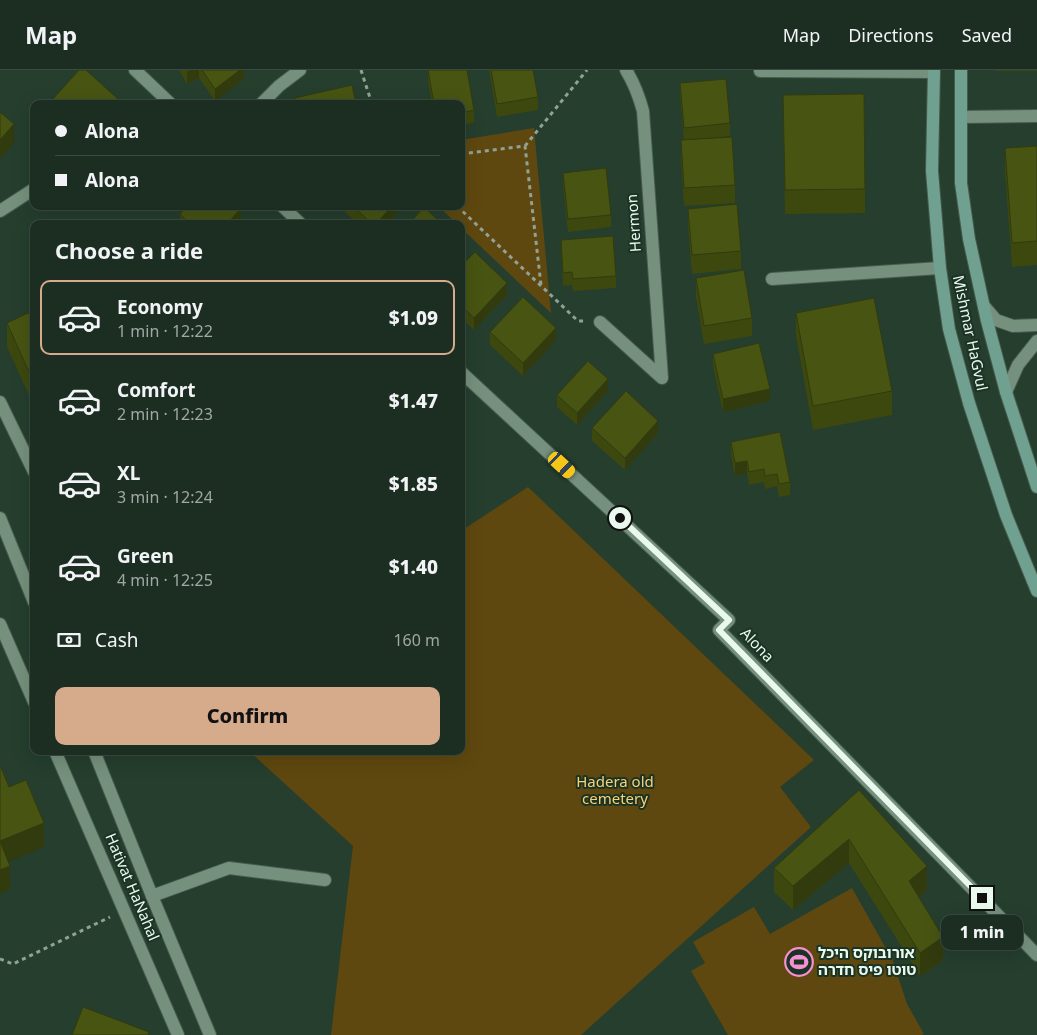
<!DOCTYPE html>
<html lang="en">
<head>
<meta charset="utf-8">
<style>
  :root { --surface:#1c2e22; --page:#25362a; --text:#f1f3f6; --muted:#a0a8a5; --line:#3a4a40; --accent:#d6ab8b }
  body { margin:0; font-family:"Noto Sans","Noto Sans Hebrew",sans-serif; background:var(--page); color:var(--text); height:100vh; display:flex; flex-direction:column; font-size:19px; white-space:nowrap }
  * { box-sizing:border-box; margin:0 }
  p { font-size:16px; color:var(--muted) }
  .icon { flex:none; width:28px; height:28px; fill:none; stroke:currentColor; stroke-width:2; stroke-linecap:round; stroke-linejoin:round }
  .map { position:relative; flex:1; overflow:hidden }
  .panel { position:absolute; left:30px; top:150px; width:435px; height:535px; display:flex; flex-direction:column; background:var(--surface); border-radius:10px; box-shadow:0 5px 20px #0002,0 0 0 1px var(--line) }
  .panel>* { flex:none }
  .guide { position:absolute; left:30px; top:30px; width:435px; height:110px; border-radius:10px; box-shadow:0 5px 20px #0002,0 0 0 1px var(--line); display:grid; align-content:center; height:110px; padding:0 25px; background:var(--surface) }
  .end { position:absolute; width:22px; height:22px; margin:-11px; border:6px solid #eaf9ee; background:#111; box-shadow:0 0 0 2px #111 }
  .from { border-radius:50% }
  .bubble { position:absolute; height:35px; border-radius:10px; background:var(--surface); box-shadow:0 5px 20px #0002,0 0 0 1px var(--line); font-size:16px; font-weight:800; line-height:35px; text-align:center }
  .car { position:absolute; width:15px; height:30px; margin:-15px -8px; border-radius:6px; box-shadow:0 0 4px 1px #0007; background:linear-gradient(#f5c518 24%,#345 0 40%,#f5c518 0 76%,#345 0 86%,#f5c518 0) }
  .guide b { display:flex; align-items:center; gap:18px; height:48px; font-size:19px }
  .guide b+b { border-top:1px solid var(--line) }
  .guide i { width:12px; height:12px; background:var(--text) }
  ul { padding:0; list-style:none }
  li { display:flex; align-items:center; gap:15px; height:75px; margin:0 10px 8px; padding:0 15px; border:2px solid transparent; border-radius:10px }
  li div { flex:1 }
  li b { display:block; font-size:19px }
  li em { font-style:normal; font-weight:800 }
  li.active { border-color:var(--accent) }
  li>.icon { width:45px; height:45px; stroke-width:1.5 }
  h2 { padding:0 25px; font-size:22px; line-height:60px }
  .pay { display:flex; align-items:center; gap:12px; height:55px; padding:0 25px; font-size:19px }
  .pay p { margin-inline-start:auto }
  .button { display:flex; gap:10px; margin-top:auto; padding:10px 25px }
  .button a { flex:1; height:58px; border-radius:10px; background:var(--accent); color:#111; font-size:20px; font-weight:800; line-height:58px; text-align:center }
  header { display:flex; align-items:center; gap:30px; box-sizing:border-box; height:70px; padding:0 25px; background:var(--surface); border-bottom:1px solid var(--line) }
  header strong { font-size:24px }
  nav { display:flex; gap:28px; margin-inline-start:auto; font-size:18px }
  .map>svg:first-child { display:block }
  .green { fill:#5f480f }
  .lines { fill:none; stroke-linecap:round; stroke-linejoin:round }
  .service-casing { stroke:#465b4e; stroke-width:14 }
  .minor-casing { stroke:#465b4e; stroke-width:14 }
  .tertiary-casing { stroke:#465b4e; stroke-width:14 }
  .secondary-casing { stroke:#465b4e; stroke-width:14 }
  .path { stroke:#8fa295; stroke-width:3; stroke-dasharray:4 4; stroke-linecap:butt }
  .service { stroke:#75907d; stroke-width:12 }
  .minor { stroke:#75907d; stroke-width:12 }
  .tertiary { stroke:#75907d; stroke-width:12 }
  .secondary { stroke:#70a090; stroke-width:12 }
  .wall { fill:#3d480f }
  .shaded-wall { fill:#323b0d }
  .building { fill:#475412; stroke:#323b0d }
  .route { stroke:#eaf9ee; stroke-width:6 }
  .labels { text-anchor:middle; stroke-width:4; stroke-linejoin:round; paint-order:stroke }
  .street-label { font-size:15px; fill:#eaf9ee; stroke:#1b3324 }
  .park-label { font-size:15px; fill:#f9d176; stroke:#1b3324 }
  .poi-label { font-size:15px; font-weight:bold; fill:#eaf9ee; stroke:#1b3324; text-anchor:start }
</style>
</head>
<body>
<header>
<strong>Map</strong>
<nav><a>Map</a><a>Directions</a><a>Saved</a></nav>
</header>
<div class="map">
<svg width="1037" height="965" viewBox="0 0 1037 965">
  <rect width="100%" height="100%" fill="#253e2e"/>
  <path class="green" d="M534,58L551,243L461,158V154H457L438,136H461V70Z
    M528,417L814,690L780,717L811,757L581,965H331L353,776L249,681H461V461Z
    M852,818L893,891L907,934L924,964L921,965H728L691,901L705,893L693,872L754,837L770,864Z"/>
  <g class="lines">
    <defs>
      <path id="service" d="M760,1L934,2
        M961,47L1037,46
        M0,141L34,119
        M772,209L940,198
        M0,332L34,402"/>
      <path id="minor" d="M135,0L171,34
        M626,0C634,13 639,26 643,41L662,308
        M261,34L279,16L300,0
        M282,136L301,154
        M984,236L996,250L1013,256L1037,255
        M600,252L662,308
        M461,302L729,550L719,560L1037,885
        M1006,322L1018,295L1037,271
        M152,826L229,798L325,810"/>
      <path id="tertiary" d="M0,448L34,532
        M0,554L34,632
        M55,681L178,965
        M94,681L152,826L210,965"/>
      <path id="secondary" d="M934,0L932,101L940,198L949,259L969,333L1006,445L1037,521
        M961,0V113L969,169L987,251L1006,322L1037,417"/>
    </defs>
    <use href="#service" class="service-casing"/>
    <use href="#minor" class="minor-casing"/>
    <use href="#tertiary" class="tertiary-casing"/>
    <use href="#secondary" class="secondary-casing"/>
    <path class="path" d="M361,0L372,34
      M525,76L587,0
      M461,84L525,76L541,215
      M457,136L578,251H584
      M0,889L13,894L110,847"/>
    <use href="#service" class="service"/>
    <use href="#minor" class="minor"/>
    <use href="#tertiary" class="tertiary"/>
    <use href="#secondary" class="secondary"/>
  </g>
  <path class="wall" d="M179,0H244V9L215,31L199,8L187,14Z
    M428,0L474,40V53L461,55V34H432L428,11Z
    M489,0H533L538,27V40L497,47Z
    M996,0H1037V1H996Z
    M680,13L730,53V66L684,70L680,25Z
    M783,25L865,119V143L785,144Z
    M681,70L735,115V133L684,136L681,89Z
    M1037,76V195L1012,197L1005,102V78Z
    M563,103L611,145V157L568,162L563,115Z
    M341,136H403L387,154H358L341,138Z
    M688,139L741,181V199L692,204L688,157Z
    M180,144L241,150L238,154H180Z
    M561,170L616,206V218L573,221L572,215L563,216L561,183Z
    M461,196L507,225L474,260L461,248Z
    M696,208L752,248V266L704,274L696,227Z
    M796,243L892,321V345L813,360L796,266Z
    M34,248V336L7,277V253Z
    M490,262L556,270L523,306L490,275Z
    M713,284L770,331L723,342L713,296Z
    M608,321L577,355L557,337V325Z
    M592,358L658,363L625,400L592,371Z
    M731,372L790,412V425L779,427L777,416L765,419L764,412L749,415L747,403L735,406L731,384Z
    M859,720L927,820L919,827L943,890L920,906L849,793L793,840L774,822V798Z"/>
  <path class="shaded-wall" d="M190,0H199V8L187,14V2Z
    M240,0H244V9L215,31V19Z
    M118,29V34H113Z
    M14,54V73L0,89V70Z
    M392,136H403L387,154H376Z
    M241,138V150L238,154H227Z
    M507,213V225L474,260V248Z
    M556,258V270L523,306V293Z
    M608,309V321L577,355V343Z
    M770,319V331L723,342V329Z
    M658,351V363L625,400V388Z
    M747,391V403L735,406V393Z
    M44,753V777L0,795V771Z
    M849,769V793L793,840V816Z
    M10,796V819L0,824V800Z
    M927,796V820L909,835V811Z
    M943,867V890L920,906V883Z"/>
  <path class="building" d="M79,0H86L118,29L113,34H56L52,30Z
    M202,0H240L215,19Z
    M428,0H467L474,40L461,43V34H434Z
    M491,0H533L538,27L497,34Z
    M726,9L730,53L684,58L680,13Z
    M352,15L356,34H297L295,28Z
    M864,24L865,119L785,120L783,25Z
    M0,42L14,54L0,70Z
    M732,67L735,115L684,118L681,70Z
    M1037,76V171L1012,173L1005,78Z
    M606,98L611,145L568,149L563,103Z
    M737,134L741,181L692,185L688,139Z
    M187,136H240L241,138L227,154H190L180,144Z
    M353,136H392L376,154H372Z
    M424,137L442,154H409Z
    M613,166L616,206L573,209L572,202L563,203L561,170Z
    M475,182L507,213L474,248L461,235V196Z
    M744,200L752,248L704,256L696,208Z
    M523,227L556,258L523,293L490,262Z
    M874,228L892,321L813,336L796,243Z
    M28,243L34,248V313L7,253Z
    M759,273L770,319L723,329L713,284Z
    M588,291L608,309L577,343L557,325Z
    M626,321L658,351L625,388L592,358Z
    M780,362L790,412L779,414L777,404L765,406L764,399L749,402L747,391L735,393L731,372Z
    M0,695L9,717L26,710L44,753L0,771Z
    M859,720L927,796L909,811L943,867L920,883L849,769L793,816L774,798Z
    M0,771L10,796L0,800Z
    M83,937L149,962L148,965H72Z"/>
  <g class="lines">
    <path class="route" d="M620,448L729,550L719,560L982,828"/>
  </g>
  <defs>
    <symbol id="stadium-ring" viewBox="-11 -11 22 22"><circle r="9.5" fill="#1b3324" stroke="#f690d0" stroke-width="1.5"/><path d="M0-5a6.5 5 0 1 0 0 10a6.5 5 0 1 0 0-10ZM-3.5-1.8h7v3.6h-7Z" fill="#f690d0"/></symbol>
  </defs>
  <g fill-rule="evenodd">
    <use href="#stadium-ring" x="783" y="876" width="32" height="32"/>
  </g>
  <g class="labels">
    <g class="street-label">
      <text transform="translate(634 153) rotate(-94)" y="5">Hermon</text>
      <text transform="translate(970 263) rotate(78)" y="5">Mishmar HaGvul</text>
      <text transform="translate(757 575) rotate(46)" y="5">Alona</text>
      <text transform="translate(132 817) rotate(67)" y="5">Hativat HaNahal</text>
    </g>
    <g class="park-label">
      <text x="615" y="717">Hadera old<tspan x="615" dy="17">cemetery</tspan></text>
    </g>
    <g class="poi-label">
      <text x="818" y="888">אורובוקס היכל<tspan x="818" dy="17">טוטו פיס חדרה</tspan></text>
    </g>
  </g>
</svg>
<i class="end from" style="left:620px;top:448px"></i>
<i class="end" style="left:982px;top:828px"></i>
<div class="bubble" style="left:941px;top:845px;width:82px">1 min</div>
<i class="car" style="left:562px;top:395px;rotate:133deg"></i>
<div class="guide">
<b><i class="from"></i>Alona</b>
<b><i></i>Alona</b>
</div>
<section class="panel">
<h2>Choose a ride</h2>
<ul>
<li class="active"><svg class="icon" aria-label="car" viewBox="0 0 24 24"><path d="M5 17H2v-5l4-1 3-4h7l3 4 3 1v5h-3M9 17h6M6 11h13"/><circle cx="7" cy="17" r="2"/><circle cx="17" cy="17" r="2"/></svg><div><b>Economy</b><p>1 min · 12:22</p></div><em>$1.09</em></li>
<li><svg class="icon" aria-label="car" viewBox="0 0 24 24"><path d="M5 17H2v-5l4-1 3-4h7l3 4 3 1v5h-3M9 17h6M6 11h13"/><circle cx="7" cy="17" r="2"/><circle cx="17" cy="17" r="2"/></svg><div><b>Comfort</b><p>2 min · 12:23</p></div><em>$1.47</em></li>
<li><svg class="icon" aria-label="car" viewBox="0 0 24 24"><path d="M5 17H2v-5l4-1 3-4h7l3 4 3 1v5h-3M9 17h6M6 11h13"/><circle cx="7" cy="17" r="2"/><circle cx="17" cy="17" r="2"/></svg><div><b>XL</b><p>3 min · 12:24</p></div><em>$1.85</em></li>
<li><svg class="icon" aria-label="car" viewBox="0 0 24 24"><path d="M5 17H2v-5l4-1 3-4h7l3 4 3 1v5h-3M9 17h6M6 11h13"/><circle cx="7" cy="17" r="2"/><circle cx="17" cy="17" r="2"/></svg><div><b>Green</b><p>4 min · 12:25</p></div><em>$1.40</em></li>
</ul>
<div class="pay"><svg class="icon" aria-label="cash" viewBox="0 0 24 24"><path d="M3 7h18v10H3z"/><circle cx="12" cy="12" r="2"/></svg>Cash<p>160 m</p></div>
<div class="button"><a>Confirm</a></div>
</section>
</div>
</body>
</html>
